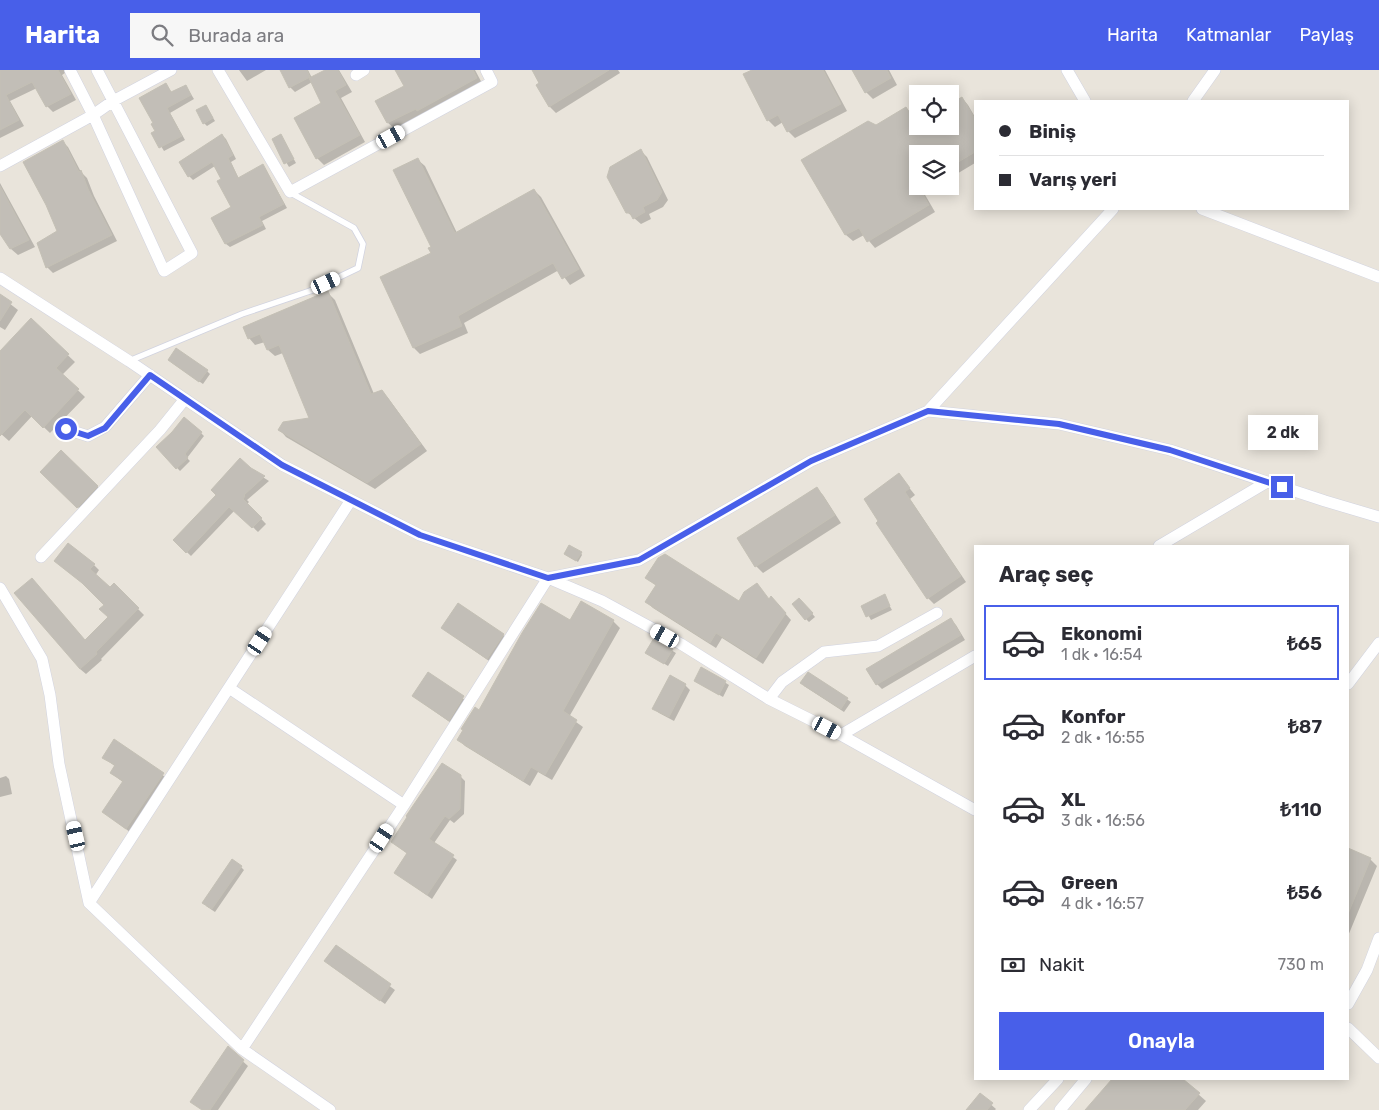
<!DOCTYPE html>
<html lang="tr">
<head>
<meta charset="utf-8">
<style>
  :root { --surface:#fff; --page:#f7f7f7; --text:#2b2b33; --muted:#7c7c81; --line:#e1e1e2; --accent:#485fe9 }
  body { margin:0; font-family:Rubik,sans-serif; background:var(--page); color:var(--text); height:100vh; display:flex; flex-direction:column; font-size:19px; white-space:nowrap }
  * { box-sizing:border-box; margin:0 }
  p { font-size:16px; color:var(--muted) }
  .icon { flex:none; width:28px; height:28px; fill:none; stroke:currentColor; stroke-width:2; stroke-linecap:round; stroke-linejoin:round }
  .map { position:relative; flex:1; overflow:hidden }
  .sheet { position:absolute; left:974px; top:475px; width:375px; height:535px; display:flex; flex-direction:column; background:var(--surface); border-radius:0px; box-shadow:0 2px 12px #0003 }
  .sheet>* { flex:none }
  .guide { position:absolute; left:974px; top:30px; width:375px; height:110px; border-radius:0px; box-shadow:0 2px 12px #0003; display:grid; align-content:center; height:110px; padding:0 25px; background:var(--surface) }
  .buttons { position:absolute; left:909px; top:15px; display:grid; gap:10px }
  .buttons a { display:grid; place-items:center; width:50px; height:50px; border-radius:0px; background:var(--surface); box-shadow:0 2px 12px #0003; font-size:25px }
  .end { position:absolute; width:22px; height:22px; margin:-11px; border:6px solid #485fe9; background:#fff; box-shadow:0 0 0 2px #fff }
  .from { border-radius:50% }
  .bubble { position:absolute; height:35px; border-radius:0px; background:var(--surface); box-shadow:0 2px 12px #0003; font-size:16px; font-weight:600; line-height:35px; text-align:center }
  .car { position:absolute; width:15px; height:30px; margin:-15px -8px; border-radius:6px; box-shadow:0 0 4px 1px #0007; background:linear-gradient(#fff 24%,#345 0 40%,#fff 0 76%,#345 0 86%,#fff 0) }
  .guide b { display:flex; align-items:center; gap:18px; height:48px; font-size:19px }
  .guide b+b { border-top:1px solid var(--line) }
  .guide i { width:12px; height:12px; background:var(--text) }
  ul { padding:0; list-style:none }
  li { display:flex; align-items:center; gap:15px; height:75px; margin:0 10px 8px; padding:0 15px; border:2px solid transparent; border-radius:0px }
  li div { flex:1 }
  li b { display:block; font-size:19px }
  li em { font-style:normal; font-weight:600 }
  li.active { border-color:var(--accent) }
  li>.icon { width:45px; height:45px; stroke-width:1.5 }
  h2 { padding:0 25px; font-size:22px; line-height:60px }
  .pay { display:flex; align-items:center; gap:12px; height:55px; padding:0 25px; font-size:19px }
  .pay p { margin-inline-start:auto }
  .primary-button { display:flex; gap:10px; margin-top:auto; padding:10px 25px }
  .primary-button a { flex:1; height:58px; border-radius:0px; background:var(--accent); color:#fff; font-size:20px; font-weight:600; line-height:58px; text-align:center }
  header { display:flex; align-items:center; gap:30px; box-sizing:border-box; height:70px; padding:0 25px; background:var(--accent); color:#fff }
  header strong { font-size:24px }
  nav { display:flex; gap:28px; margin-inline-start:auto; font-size:18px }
  .search { width:350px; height:45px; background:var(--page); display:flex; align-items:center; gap:12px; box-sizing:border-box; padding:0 18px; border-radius:0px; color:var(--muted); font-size:19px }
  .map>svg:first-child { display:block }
  .shadow { fill:#0003 }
  .building { fill:#c2beb7; stroke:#c4c0b5 }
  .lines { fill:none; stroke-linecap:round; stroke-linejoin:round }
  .lane-casing { stroke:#d1d3e0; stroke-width:7 }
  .street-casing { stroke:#d1d3e0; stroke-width:12 }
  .lane { stroke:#fff; stroke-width:5.5 }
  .street { stroke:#fff; stroke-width:11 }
  .route { stroke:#485fe9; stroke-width:6 }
</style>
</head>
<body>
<header>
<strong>Harita</strong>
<div class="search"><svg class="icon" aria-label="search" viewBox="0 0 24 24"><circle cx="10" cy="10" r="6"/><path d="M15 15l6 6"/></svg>Burada ara</div>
<nav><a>Harita</a><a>Katmanlar</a><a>Paylaş</a></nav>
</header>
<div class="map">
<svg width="1379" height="1040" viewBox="0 0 1379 1040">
  <rect width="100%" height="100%" fill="#e9e4db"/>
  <path class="shadow" d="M0,0H64L65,3L62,5L76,30L53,42L47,36L37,18L10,31L24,56L0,68Z
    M239,0H266L247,11Z
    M281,0H308L312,8L327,0H339L352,22L341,28L365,72L324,95L317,88L323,33L312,12L295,22L290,17Z
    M396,0H475L483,15L395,59L388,53L377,32L405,17Z
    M533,0H618L620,3L556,43L550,37Z
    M754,0H825L847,41L795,68L788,61L783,52L775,57L768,50Z
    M854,0H889L897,15L873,29L866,22Z
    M166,15L172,23L186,16L194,29L170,43L185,70L164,81L153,63L157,62Z
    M962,28L968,35L975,47V93L950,108V84H918V116H935L924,123L935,142L875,178L864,165L853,171L846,165L803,91L876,56L906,38L913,45L918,53V56H950V35Z
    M206,36L215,51L207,56L204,53Z
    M222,65L226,69L236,89L231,92L239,109L263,96L266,100L287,138L262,151L266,159L230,177L226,174L213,148L233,138L222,110L215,96L193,110L189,106Z
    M281,66L296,93L289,97L273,70Z
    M63,72L68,77L81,102L87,108L94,126L117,171L53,203L47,197L58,161Z
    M641,81L647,87L668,130L663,137L649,144L651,149L641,154L627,142Z
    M418,90L425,96L457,163L534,120L541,127L585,206L570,215L559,200L464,253L468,263L420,284L414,278L381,207L433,184Z
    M0,113L35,177L18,185L11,179L0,161Z
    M328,223L335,230L374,324L381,321L388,328L427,381L375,419L286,367L280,360L311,349L283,283L275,286L268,280L265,272L255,275L249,268Z
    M0,226L18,240L5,260L0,257Z
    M31,250L75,292L62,305L85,327L50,363L32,346L9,371L0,363V283Z
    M172,293L207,301L210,304L203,314Z
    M201,363L204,366L187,388L190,391L180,401L157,377Z
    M61,382L102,421L83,442L42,402Z
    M250,399L269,411L247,430L249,432L247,434L266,454L258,462L235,440L191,486L174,470Z
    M899,405L915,425L910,429L966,512L934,534L928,528Z
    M816,418L823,425L841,453L763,503L756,496L739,469Z
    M581,483L582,485L578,492L566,485Z
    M94,495L99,500L95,506L110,519L114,515L144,545L101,589L102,590L86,604L80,599L86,571L109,547L106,535L89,518L61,496Z
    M647,508L739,532L770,530L777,534L791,550L763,594L722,568L716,578L653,538L647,532L657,516Z
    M884,526L892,540L871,550L863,536Z
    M802,532L815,547L809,552L806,549Z
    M951,550L956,555L965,570L882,619L877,614L868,599Z
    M613,551L620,558L569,647L583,657L552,710L538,702L530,716L465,676L459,670L479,641L571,552Z
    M442,558L503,565L508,569L492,593Z
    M654,570L676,583L668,596L650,585Z
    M702,598L729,615L723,627L695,611Z
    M428,604L468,632L454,655L413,626Z
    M809,604L851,632L844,642L804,616Z
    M685,615L690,620L674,651L659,643L654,638Z
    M114,671L168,709L131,763L104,742L124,713L111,703L116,697L104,688Z
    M6,706L9,709L12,724L0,727V708Z
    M460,706L465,711L464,744L454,753L450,750L434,773L457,790L432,829L396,803L408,784L392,772Z
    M1348,779L1370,789L1377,796L1348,866Z
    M241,797L244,800L215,842L206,836Z
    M336,877L395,920L385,934L331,896Z
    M228,978L248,996L218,1040H202Z
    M1113,1009H1181L1206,1031L1198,1040H1087Z
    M980,1025L996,1039L995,1040H967Z"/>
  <path class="building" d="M0,0H58L71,24L46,37L32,12L6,25L19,50L0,60Z
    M280,0H307L310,7L289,18Z
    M325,0H338L346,15L335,21L360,65L316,89L294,48L321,33L309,8Z
    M395,0H473L477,8L417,41L416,39L387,53L375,31L404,16Z
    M532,0H609L549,37L536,15L539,13Z
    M752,0H823L841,34L787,62L778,45L767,51L743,4Z
    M852,0H887L891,8L865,23Z
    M166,13L171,22L186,15L191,25L167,38L182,66L159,78L151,63L155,61L151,54L153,53L139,28Z
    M962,27L975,49V82L950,97V84H918V116L929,135L867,172L859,158L845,165L801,90L868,51L876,55L906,37L918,56H950V34Z
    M206,35L213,48L203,54L196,40Z
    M222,64L233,85L228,88L238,108L263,94L284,134L259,147L263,155L225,174L211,148L231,137L217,111L221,109L212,92L188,107L179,92Z
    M281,64L294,89L284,94L272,69Z
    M63,70L79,102L81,100L88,119L112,165L46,198L37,173L57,161L46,135L23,92Z
    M641,79L662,122L657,130L643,137L645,142L633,149L630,143H626L607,107L610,97Z
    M418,88L455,163L534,119L579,199L562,209L553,193L458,246L462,256L413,278L380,207L431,183L428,178L431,177L393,100Z
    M0,116L29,170L10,179L0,164Z
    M328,221L371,324L382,320L421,374L367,413L278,360L283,352L309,348L279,275L267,280L260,264L248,269L243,257Z
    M0,224L12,232L0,251Z
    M31,248L69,284L56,298L79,319L43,358L25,340L0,366V281Z
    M176,278L208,300L199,312L168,290Z
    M184,347L202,362L185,384L188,388L176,399L156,377L172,362Z
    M61,380L98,416L77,438L40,402Z
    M240,388L251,398L265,406L244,425L245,426L243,429L262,448L252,458L229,437L186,483L173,470L216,425L211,420Z
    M899,403L910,418L905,422L961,506L927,529L876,453L878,451L864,429Z
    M817,417L835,445L755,497L737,468Z
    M68,473L95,494L90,499L110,517L114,513L139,538L96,582L97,584L80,599L14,523L32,508L85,570L108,547L99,539L104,535L82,513L54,491Z
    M569,475L582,482L576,491L564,484Z
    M665,484L739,531L744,522L757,513L769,529L771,526L786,543L756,588L716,563L710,573L645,532L656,515L645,508L658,488Z
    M885,524L890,536L866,547L861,536Z
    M799,528L813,543L805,550L792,534Z
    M581,531L614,550L563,641L577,650L545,705L531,697L523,711L457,670L463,660L461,659L475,637L479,640L522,563L541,533L570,550Z
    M458,533L504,564L487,589L441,558Z
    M951,548L961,565L876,615L866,599Z
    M654,568L673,579L664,594L645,583Z
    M701,597L726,611L719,625L694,611Z
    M428,602L464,626L449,651L412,626Z
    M808,602L848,628L841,639L800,613Z
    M670,605L686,614L669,647L652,639Z
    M114,669L164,703L126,759L102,742L123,711L110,703L115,695L102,688Z
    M442,693L461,705L460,739L449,749L445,746L429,769L454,785L427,825L394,803L407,783L391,772L407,747L406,746Z
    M1348,778L1371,788L1348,844Z
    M232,789L242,796L212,839L202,833Z
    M336,875L391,914L380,931L324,891Z
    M228,976L244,990L210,1040H202L190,1032Z
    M1112,1009H1183L1200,1023L1185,1040H1085Z
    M980,1023L993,1033L987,1040H966Z"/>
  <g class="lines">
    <defs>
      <path id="lane" d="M129,291L242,244L310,221L358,198L363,174L354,158L291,123"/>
      <path id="street" d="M70,0L93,45L164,201L192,183L97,0
        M218,0L290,122L492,12L486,0
        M1067,0L1085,31
        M356,5L364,0
        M1193,31L1215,0
        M0,96L93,45L113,31L171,0
        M1202,139L1379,207
        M0,208L129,291L282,395L420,465L548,508L602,531L681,574L769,629L841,665L975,740
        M928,341L1113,139
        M66,359L88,366L105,357L150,305
        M1159,476L1267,412
        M41,487L160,360L185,329
        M0,518L42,589L50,625L59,694L89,833L242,979L330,1040
        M1348,614L1379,573
        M229,618L404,735
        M769,629L782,612L824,582L878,576L937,543
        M841,665L975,586
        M89,833L351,430
        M1348,934L1367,900L1379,868
        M1348,958L1379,988
        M242,979L404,735L548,508L639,490L811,391L928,341L1059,354L1170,380L1325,431L1379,447
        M1029,1040L1058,1009
        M1060,1040L1086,1009"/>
    </defs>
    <use href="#lane" class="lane-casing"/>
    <use href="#street" class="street-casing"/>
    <use href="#lane" class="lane"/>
    <use href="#street" class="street"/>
  </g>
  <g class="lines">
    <path class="route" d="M66,359L88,366L105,358L150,305L282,395L420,465L548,508L639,490L811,391L928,341L1059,354L1170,380L1282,417"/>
  </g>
</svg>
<div class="buttons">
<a><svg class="icon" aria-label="locate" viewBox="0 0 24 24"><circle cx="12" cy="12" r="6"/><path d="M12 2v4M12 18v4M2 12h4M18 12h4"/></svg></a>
<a><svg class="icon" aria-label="layers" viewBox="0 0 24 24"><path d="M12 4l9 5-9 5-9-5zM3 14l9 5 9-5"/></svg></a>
</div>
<i class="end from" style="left:66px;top:359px"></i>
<i class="end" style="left:1282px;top:417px"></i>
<div class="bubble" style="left:1248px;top:345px;width:70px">2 dk</div>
<i class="car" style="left:391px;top:67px;rotate:61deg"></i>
<i class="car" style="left:326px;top:213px;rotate:65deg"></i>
<i class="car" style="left:665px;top:566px;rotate:299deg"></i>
<i class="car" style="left:260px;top:571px;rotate:33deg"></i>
<i class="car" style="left:827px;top:658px;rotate:117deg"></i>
<i class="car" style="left:76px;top:766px;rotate:347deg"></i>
<i class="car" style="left:382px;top:768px;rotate:33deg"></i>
<div class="guide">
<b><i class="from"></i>Biniş</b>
<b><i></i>Varış yeri</b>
</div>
<section class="sheet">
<h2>Araç seç</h2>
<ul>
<li class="active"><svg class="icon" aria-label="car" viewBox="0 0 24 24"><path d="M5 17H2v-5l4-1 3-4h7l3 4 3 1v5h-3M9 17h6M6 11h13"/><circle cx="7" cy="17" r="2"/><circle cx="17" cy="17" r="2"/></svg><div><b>Ekonomi</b><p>1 dk · 16:54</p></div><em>₺65</em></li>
<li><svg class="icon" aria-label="car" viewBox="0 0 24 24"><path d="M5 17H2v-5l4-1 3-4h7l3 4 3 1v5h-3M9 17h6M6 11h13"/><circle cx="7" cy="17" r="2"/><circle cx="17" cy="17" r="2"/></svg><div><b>Konfor</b><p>2 dk · 16:55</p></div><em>₺87</em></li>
<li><svg class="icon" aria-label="car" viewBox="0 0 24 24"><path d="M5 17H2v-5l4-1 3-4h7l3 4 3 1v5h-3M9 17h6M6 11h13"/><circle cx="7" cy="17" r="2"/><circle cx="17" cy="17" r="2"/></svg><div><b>XL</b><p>3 dk · 16:56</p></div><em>₺110</em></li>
<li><svg class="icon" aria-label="car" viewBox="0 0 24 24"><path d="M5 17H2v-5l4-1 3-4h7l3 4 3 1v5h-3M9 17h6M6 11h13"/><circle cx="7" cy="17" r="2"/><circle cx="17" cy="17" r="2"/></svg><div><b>Green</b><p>4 dk · 16:57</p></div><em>₺56</em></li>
</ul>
<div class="pay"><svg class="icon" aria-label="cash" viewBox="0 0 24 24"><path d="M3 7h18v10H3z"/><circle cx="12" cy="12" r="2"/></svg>Nakit<p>730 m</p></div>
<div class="primary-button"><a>Onayla</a></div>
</section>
</div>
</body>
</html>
